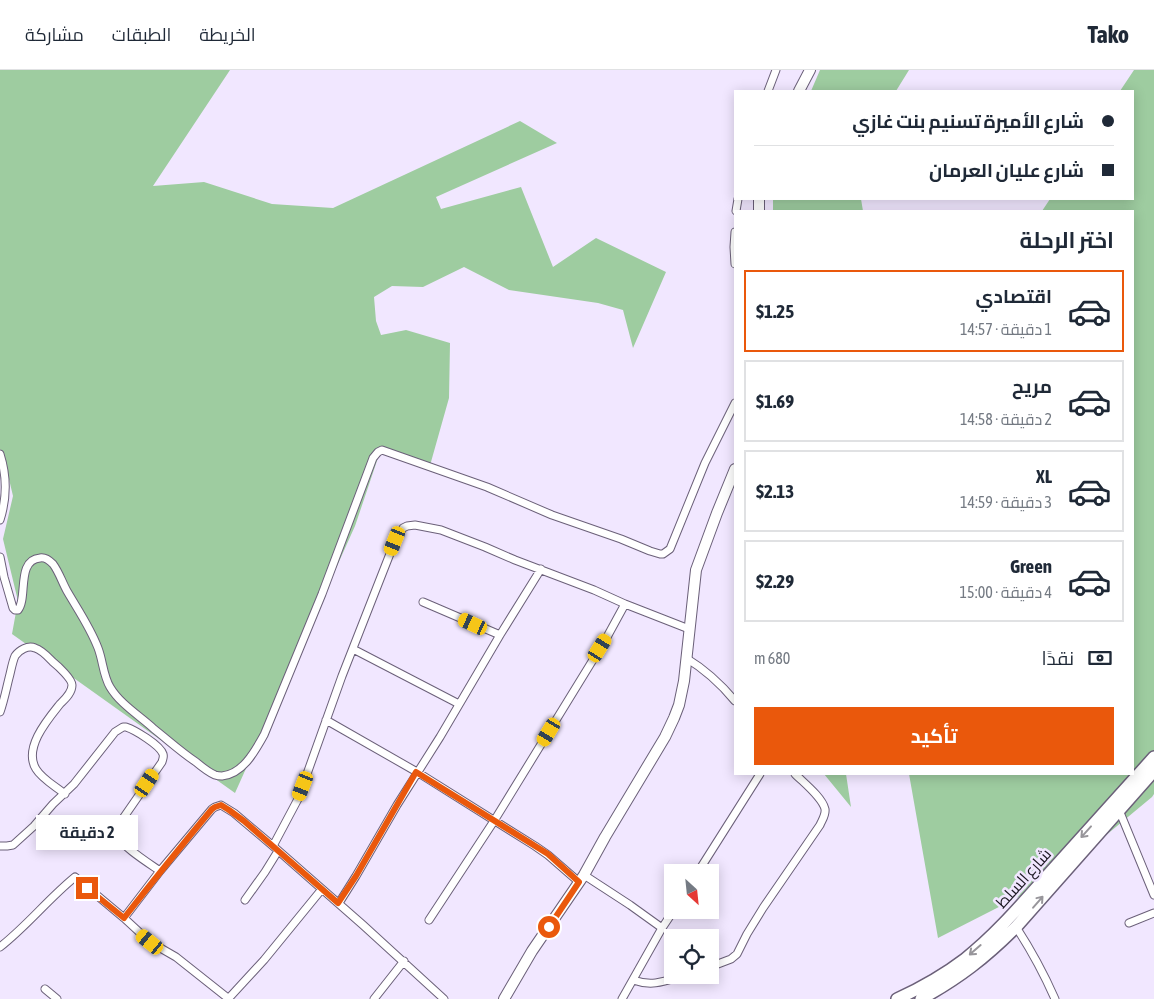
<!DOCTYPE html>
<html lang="ar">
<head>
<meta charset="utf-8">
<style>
  :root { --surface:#fff; --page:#f2f2f3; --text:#1f2937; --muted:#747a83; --line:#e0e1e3; --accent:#ea580c }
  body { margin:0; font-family:"Asap Condensed",Cairo,sans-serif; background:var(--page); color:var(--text); direction:rtl; height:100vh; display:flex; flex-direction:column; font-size:19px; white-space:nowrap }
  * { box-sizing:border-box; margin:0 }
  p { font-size:16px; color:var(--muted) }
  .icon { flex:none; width:28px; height:28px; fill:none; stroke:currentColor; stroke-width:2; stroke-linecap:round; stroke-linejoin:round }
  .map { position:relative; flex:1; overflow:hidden; direction:ltr }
  .drawer { position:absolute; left:734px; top:140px; width:400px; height:565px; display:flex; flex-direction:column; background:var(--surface); border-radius:0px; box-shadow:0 2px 12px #0003; direction:rtl }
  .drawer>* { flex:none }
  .top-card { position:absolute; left:734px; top:20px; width:400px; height:110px; border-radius:0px; box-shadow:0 2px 12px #0003; direction:rtl; display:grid; align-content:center; height:110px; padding:0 20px; background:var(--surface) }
  .needle { width:32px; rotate:153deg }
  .fabs { position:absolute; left:664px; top:794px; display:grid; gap:10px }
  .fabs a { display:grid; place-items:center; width:55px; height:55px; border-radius:0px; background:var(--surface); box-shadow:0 2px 12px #0003; font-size:25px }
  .end { position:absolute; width:22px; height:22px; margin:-11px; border:6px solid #ea580c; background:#fff; box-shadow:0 0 0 2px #fff }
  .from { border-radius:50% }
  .bubble { position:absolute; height:35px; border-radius:0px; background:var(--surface); box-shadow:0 2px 12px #0003; font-size:16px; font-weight:700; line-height:35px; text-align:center; direction:rtl }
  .car { position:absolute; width:15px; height:30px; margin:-15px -8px; border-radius:6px; box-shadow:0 0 4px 1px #0007; background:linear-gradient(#f5c518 24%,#345 0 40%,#f5c518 0 76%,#345 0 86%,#f5c518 0) }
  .top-card b { display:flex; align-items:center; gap:18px; height:48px; font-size:19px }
  .top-card b+b { border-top:1px solid var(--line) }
  .top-card i { width:12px; height:12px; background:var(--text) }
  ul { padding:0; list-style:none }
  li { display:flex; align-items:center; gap:15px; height:82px; margin:0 10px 8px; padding:0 10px; border:2px solid var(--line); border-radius:0px }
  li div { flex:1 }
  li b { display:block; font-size:19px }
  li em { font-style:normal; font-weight:700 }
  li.on { border-color:var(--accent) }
  li>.icon { width:45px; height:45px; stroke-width:1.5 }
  h2 { padding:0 20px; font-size:22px; line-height:60px }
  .pay { display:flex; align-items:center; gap:12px; height:55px; padding:0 20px; font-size:19px }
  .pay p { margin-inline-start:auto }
  .primary-button { display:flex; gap:10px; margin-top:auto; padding:10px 20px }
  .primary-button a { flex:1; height:58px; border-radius:0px; background:var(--accent); color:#fff; font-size:20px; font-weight:700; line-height:58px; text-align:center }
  header { display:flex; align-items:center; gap:30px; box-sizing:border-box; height:70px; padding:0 25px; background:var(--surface); border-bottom:1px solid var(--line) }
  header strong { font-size:24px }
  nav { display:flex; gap:28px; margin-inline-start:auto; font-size:18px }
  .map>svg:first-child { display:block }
  .forest { fill:#9ecca0 }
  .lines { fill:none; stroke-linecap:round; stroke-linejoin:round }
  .minor-casing { stroke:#6b6079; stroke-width:9 }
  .secondary-casing { stroke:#6b6079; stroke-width:12 }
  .primary-casing { stroke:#6b6079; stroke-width:14 }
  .minor { stroke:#fff; stroke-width:7 }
  .secondary { stroke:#fff; stroke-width:10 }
  .primary { stroke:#fff; stroke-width:11 }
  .oneway { stroke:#98969b }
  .route { stroke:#ea580c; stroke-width:6 }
  .labels { text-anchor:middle; stroke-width:5; stroke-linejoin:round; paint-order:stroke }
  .street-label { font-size:16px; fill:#1a1620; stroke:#f1e7ff }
</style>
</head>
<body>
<header>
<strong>Tako</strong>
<nav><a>الخريطة</a><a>الطبقات</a><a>مشاركة</a></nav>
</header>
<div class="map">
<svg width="1154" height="929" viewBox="0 0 1154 929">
  <rect width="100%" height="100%" fill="#f1e7ff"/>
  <path class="forest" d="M0,0H230L153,116L204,112L272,134L333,138L520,51L557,73L436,127L441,139L521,117L553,197L596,168L666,202L633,278L623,240L598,233L509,220L464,197L423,217L392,216L374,227L376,251L381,265L406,260L450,273L449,328L429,399L382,376L355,456L235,723L12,564L18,531L3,469L13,426L4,388L0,379Z
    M820,0H909L896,21H811Z
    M1134,0H1154V724L1152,727L1052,810L938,868L909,704H1132V141H1042L1050,129H1132V21H1120Z
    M773,129H861L863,141H773Z
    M824,704H846L851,737Z"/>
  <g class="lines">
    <defs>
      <path id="minor" d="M768,21L776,0
        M736,141L738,129
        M735,162L734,177L735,194
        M0,384C7,406 7,428 0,450
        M0,487L4,507L13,538L15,540H18C28,528 16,490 40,488C45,487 49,490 53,494C59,502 62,512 67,521C78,540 90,557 98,578C103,591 103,605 110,617C120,634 140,646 154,659C168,670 181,682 196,692C202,697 208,702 215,705C218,706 219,706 222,706C243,704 255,681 264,665L322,524L373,388L378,382L382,380L487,417L552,445L621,469L650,481L660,484H663L670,479L705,393L735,333
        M423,532L500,565
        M353,579L459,634
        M686,588C706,600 720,613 735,631
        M0,642C4,631 6,620 9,608C11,601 12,593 15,586C19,580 28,575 35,578C42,580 48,587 53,592C58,596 72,609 72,615C72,623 65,629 60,634C48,649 23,678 36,699C42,709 55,716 65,724
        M326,650L417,702L535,776L548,785L579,812
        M1119,740L1154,825
        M0,776H7L13,775L34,756L53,734L74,714L115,662L123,657H126C135,660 160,675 163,684C164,687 163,688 162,692L117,757C117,759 116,762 117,765C121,776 150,794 160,801
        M273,776L298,729L342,606L395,471L403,458L407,456L415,455L441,460L485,477L515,490L594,520L625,534L689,559
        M698,802L760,704
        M584,805L630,835L662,858
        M245,830L265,802L278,781
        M339,833L356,806L397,735L440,667L500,565L541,499
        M124,848L160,801L212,739L215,737L221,735L234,743L273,776L363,855L444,929
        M429,850L494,751L607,567L625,534
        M1129,853L1154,843
        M1016,857C1031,880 1044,904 1055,929
        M0,877C27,856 48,829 75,807L124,848L150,872L176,887L229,929
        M710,897L731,889L737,884L747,864L763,838L820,755C822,750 826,745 825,739C822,727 804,713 795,704
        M633,910C653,917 665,911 685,905
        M45,919L57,929
        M228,929L264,890L322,819
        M374,929L404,891
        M622,929L662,858L674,840"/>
      <path id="secondary" d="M799,21L810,0
        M759,141V129
        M504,929L532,881L584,805L605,767L665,667L674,648L679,635L684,611L696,500L717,443L735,399"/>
      <path id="primary" d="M897,929C921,918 944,905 965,889C999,862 1026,829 1055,797C1088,760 1121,724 1154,687
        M921,929C959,908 985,888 1016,857L1154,701"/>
    </defs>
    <use href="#minor" class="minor-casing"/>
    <use href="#secondary" class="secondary-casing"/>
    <use href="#primary" class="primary-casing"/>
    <use href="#minor" class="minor"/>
    <use href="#secondary" class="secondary"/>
    <use href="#primary" class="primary"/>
  </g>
  <defs><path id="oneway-shaft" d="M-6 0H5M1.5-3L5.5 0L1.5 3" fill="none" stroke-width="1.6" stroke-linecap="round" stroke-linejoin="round" transform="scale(1.25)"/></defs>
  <g class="oneway">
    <use href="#oneway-shaft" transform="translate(1086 762) rotate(132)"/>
    <use href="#oneway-shaft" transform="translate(1038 832) rotate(-49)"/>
    <use href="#oneway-shaft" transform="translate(975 880) rotate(139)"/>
  </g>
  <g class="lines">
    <path class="route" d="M87,818L124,848C153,811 182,775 212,739L215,737L221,735L229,740L244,751L338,833L356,806L416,702L548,784L579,812L549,857"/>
  </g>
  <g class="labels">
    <g class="street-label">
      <text transform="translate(1023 808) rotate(-48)" y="6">شارع السلط</text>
    </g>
  </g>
</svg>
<div class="fabs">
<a><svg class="needle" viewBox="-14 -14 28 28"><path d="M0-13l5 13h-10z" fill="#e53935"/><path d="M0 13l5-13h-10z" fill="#747a83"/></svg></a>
<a><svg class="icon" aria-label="locate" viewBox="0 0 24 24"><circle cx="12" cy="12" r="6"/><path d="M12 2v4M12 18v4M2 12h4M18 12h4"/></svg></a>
</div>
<i class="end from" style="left:549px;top:857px"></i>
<i class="end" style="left:87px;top:818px"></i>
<div class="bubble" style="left:36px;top:745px;width:102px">2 دقيقة</div>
<i class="car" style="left:395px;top:471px;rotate:202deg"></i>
<i class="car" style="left:473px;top:554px;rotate:295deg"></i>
<i class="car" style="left:600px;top:578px;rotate:32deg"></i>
<i class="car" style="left:549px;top:662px;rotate:211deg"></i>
<i class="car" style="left:147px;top:713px;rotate:34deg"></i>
<i class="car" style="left:303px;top:716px;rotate:201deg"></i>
<i class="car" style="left:150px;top:872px;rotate:309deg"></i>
<div class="top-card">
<b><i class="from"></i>شارع الأميرة تسنيم بنت غازي</b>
<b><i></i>شارع عليان العرمان</b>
</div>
<section class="drawer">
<h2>اختر الرحلة</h2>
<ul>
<li class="on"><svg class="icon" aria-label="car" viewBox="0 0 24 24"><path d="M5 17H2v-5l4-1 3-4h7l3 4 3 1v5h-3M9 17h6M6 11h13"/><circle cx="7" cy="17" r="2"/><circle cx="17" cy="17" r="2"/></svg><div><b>اقتصادي</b><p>1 دقيقة · 14:57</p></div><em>$1.25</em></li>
<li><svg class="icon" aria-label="car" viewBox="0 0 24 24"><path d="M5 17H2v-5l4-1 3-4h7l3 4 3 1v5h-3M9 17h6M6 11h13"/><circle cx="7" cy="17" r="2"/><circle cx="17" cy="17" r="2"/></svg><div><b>مريح</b><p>2 دقيقة · 14:58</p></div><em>$1.69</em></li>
<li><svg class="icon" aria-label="car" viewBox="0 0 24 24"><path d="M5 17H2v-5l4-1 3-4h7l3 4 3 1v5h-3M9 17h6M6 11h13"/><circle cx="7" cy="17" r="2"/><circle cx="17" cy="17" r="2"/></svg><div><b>XL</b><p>3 دقيقة · 14:59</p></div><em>$2.13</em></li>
<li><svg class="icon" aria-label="car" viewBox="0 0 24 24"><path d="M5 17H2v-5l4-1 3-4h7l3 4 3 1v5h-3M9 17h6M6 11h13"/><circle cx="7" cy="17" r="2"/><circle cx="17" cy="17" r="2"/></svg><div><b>Green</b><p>4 دقيقة · 15:00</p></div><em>$2.29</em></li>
</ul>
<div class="pay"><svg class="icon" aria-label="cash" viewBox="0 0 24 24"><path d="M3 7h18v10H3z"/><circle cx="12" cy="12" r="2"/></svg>نقدًا<p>680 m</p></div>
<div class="primary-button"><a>تأكيد</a></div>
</section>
</div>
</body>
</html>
